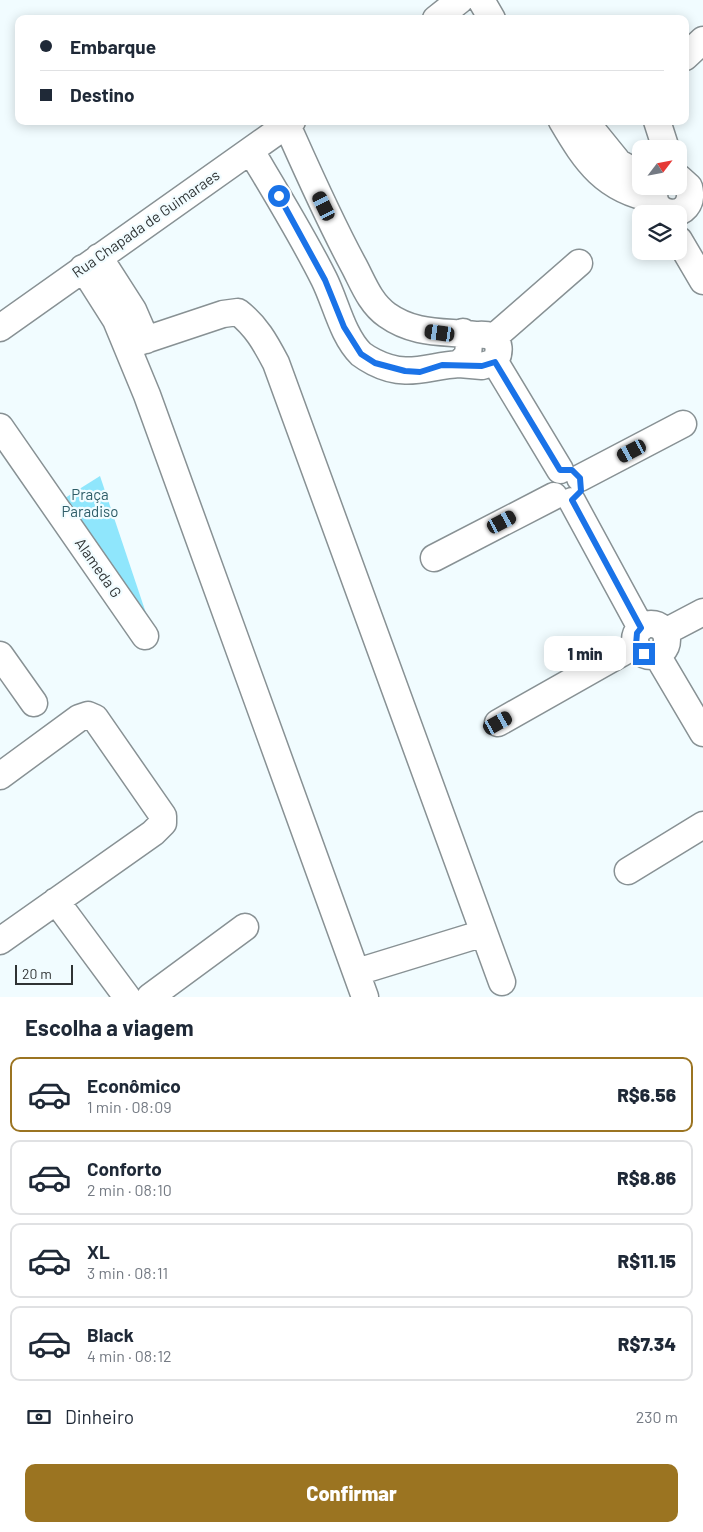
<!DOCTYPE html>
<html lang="pt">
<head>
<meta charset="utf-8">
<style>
  :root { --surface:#fff; --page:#f6f6f7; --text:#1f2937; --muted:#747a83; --line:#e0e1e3; --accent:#9b7421 }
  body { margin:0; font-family:Barlow,sans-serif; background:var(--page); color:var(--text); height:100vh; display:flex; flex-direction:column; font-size:19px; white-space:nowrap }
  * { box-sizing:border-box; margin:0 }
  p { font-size:16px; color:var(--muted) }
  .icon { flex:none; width:28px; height:28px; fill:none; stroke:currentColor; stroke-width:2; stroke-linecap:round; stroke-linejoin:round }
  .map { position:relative; height:997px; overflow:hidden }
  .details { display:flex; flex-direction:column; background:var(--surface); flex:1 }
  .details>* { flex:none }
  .hud { position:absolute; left:15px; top:15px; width:674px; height:110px; border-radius:10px; box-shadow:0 2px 12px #0003; display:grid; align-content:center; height:110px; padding:0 25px; background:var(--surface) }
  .needle { width:32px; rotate:58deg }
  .fabs { position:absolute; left:632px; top:140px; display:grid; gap:10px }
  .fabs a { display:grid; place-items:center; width:55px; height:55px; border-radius:10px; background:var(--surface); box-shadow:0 2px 12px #0003; font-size:25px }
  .scale { position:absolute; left:15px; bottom:12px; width:58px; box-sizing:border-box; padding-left:5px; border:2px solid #2f3334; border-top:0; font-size:14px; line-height:18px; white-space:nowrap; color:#2f3334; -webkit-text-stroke:4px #f1fcff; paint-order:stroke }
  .end { position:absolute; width:22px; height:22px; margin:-11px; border:6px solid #1a73e8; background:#fff; box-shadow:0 0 0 2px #fff }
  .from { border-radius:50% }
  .bubble { position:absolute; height:35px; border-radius:10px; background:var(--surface); box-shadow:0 2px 12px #0003; font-size:16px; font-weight:800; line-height:35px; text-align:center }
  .car { position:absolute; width:15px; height:30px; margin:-15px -8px; border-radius:6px; box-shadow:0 0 4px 1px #0007; background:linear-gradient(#222 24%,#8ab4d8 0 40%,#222 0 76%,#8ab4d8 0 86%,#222 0) }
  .hud b { display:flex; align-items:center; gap:18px; height:48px; font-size:19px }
  .hud b+b { border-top:1px solid var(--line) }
  .hud i { width:12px; height:12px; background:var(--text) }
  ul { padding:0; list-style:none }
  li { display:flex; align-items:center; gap:15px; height:75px; margin:0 10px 8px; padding:0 15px; border:2px solid var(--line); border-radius:10px }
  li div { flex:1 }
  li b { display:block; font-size:19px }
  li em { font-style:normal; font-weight:800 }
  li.current { border-color:var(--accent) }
  li>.icon { width:45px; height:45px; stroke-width:1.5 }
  h2 { padding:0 25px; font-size:22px; line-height:60px }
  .pay { display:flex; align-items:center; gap:12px; height:55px; padding:0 25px; font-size:19px }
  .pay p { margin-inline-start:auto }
  .cta { display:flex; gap:10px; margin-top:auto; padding:10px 25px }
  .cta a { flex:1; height:58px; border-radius:10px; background:var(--accent); color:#fff; font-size:20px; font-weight:800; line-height:58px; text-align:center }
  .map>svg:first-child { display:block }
  .green { fill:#8fe6fc }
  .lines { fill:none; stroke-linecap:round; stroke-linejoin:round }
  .minor-casing { stroke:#889194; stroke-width:29 }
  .minor { stroke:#fff; stroke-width:26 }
  .route { stroke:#1a73e8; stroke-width:6 }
  .labels { text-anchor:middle; stroke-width:4.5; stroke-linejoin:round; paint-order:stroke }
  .street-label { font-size:15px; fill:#2f3334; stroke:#f1fcff }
  .park-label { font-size:15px; fill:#2e5d68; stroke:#f1fcff }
</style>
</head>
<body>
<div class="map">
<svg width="703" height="997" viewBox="0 0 703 997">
  <rect width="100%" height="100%" fill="#f1fcff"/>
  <path class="green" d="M100,476L154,637L65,498Z"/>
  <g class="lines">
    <defs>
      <path id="minor" d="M481,0L492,19
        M436,19L460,0
        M685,57L703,40
        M562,121C586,162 605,190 654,199
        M585,121L619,163L641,175
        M657,121L666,149
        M287,125C308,172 329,220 354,266C363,283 370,303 387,315C415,335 444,331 475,335C480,335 485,334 490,336C501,341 500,353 495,362L482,366L459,364L468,355L469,343L463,332
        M251,151C276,193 302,235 324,279C336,303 342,335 361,354C365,357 370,360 374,362C407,379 427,366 459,364
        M656,186C644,220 698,223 689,187L679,178
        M679,240L703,281
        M99,257L133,310L146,340
        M83,268L116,320L147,395L365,997
        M0,328L292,121
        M493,338L579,263
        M127,346L223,314L238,312C256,326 265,342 276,363L502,982
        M495,362L560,470
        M0,427L145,636
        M580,478L683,424
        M572,501L641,628
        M434,558L554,496
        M635 640a16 16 0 1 1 32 0a16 16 0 1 1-32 0Z
        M665,632L703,612
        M0,655L34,703
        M657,655L703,733
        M498,723L636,645
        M0,776L79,718L88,715L95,718L163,816V823L153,833L0,941
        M628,871L703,825
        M56,901L127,997
        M357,972L484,933
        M150,997L245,927"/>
    </defs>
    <use href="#minor" class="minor-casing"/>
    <use href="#minor" class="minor"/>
  </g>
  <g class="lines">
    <path class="route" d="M279,196L325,280L344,327L361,354L375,363L405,371L420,372L442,365L482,366L495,362L560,470H572L580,478L581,491L572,500L641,628L637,633L636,645L644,654"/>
  </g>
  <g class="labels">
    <g class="street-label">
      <text transform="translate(146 224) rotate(-35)" y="5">Rua Chapada de Guimaraes</text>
      <text transform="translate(98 568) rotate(55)" y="5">Alameda G</text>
    </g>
    <g class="park-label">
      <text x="90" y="500">Praça<tspan x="90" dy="17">Paradiso</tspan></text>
    </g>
  </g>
</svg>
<div class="fabs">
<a><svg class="needle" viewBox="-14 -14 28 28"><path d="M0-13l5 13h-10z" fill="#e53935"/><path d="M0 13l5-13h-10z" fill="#747a83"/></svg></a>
<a><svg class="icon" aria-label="layers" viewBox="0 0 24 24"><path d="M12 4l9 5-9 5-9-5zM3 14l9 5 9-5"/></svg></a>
</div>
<div class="scale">20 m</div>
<i class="end from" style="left:279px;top:196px"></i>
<i class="end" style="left:644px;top:654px"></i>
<div class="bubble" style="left:544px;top:636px;width:82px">1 min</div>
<i class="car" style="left:324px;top:206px;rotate:334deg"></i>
<i class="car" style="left:440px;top:333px;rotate:278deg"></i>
<i class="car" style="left:632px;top:451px;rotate:242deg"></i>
<i class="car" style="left:502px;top:522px;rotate:62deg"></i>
<i class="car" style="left:498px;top:723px;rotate:61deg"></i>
<div class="hud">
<b><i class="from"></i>Embarque</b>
<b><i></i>Destino</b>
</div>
</div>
<section class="details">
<h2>Escolha a viagem</h2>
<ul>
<li class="current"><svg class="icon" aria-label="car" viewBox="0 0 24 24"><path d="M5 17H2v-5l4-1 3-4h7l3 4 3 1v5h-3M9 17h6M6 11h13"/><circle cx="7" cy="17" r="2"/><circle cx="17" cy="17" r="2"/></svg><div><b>Econômico</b><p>1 min · 08:09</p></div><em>R$6.56</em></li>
<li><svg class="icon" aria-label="car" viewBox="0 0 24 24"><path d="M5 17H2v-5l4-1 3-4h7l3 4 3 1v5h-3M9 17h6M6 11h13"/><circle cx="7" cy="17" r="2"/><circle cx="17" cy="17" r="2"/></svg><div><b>Conforto</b><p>2 min · 08:10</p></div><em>R$8.86</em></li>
<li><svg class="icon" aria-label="car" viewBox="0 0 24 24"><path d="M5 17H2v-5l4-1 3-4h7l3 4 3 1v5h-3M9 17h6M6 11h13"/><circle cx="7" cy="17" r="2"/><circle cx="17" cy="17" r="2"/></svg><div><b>XL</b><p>3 min · 08:11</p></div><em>R$11.15</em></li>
<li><svg class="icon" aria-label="car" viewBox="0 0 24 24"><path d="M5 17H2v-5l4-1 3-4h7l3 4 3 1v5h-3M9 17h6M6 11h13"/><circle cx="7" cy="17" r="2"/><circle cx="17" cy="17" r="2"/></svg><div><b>Black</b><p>4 min · 08:12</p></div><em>R$7.34</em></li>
</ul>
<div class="pay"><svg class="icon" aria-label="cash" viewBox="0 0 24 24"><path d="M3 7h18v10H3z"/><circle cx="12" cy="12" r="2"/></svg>Dinheiro<p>230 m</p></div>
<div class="cta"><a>Confirmar</a></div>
</section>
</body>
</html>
